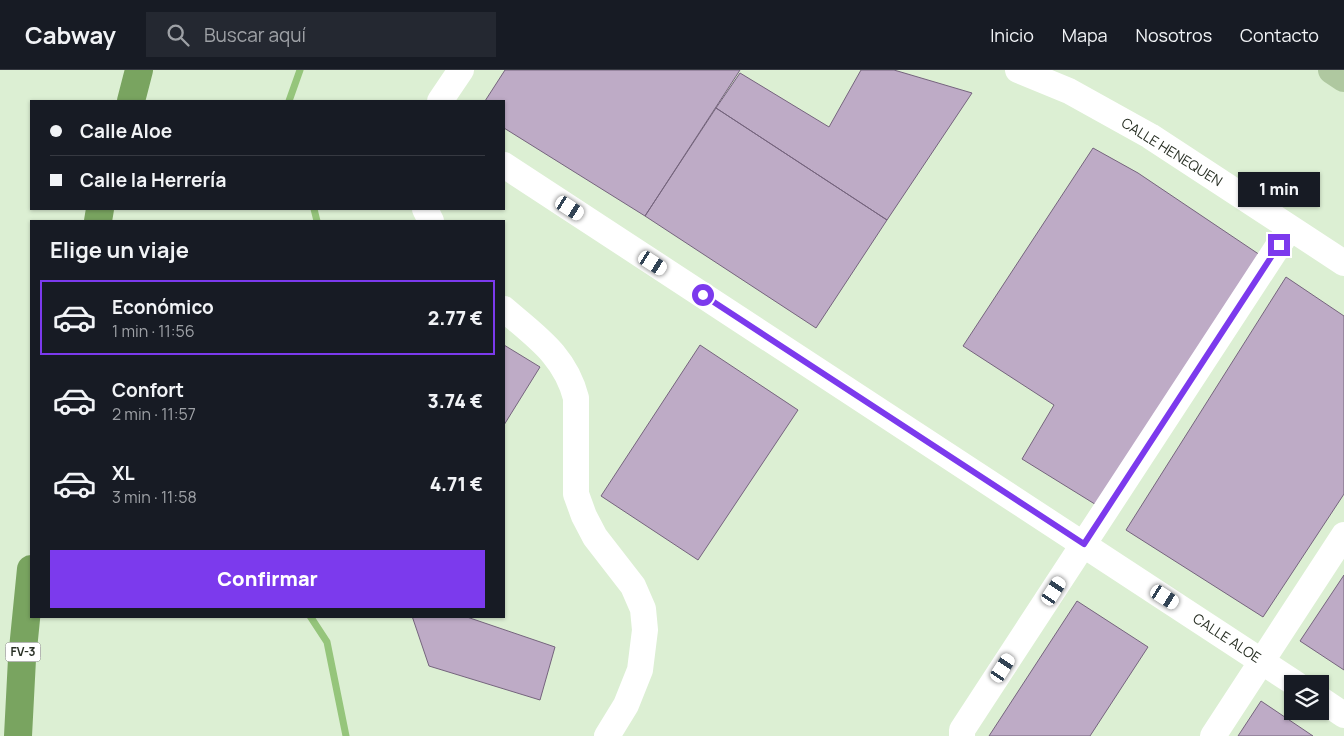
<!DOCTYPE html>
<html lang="es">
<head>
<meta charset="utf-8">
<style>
  :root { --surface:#171b24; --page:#242831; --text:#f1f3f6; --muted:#9ea1a6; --line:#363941; --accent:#7c3aed }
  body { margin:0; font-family:Manrope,sans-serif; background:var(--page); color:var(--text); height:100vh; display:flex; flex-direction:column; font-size:19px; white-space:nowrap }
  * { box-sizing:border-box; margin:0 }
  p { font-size:16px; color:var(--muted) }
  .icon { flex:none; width:28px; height:28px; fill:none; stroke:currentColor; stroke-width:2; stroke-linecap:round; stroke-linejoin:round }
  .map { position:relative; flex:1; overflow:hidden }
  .sheet { position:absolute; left:30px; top:150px; width:475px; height:398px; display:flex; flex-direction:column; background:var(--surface); border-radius:0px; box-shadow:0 1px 4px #0004 }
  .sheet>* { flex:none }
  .banner { position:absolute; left:30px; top:30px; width:475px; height:110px; border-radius:0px; box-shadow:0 1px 4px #0004; display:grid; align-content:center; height:110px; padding:0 20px; background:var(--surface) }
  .tools { position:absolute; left:1284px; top:605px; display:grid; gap:10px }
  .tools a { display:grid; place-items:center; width:45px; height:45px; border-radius:0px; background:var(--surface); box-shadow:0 1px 4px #0004; font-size:25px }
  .end { position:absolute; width:22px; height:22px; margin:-11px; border:6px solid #7c3aed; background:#fff; box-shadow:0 0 0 2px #fff }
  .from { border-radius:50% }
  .bubble { position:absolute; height:35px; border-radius:0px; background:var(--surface); box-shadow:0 1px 4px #0004; font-size:16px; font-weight:800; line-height:35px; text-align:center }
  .car { position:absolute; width:15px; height:30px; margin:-15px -8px; border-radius:6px; box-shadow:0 0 4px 1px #0007; background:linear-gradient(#fff 24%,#345 0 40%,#fff 0 76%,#345 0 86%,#fff 0) }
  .banner b { display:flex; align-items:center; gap:18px; height:48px; font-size:19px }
  .banner b+b { border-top:1px solid var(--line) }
  .banner i { width:12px; height:12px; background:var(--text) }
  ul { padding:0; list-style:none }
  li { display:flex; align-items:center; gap:15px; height:75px; margin:0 10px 8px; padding:0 10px; border:2px solid transparent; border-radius:0px }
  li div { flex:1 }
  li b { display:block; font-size:19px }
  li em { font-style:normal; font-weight:800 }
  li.selected { border-color:var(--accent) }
  li>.icon { width:45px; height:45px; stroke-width:1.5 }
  h2 { padding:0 20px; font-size:22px; line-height:60px }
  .cta { display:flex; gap:10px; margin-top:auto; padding:10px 20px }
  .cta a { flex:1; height:58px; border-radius:0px; background:var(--accent); color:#fff; font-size:20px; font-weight:800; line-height:58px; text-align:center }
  header { display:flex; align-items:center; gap:30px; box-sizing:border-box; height:70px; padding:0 25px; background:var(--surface); border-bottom:1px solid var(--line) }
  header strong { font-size:24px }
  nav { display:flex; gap:28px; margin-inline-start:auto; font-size:18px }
  .search { width:350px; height:45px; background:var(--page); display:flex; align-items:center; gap:12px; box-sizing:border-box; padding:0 18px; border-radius:0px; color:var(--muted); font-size:19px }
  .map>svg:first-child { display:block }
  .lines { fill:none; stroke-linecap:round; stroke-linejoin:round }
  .stream { stroke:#95c57b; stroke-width:7 }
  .building { fill:#beabc6; stroke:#75647d }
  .minor { stroke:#fff; stroke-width:26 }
  .major { stroke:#afc8a0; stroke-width:28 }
  .highway { stroke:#79a460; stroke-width:28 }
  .route { stroke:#7c3aed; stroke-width:6 }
  .labels { text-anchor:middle; stroke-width:5; stroke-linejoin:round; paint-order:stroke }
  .shield { fill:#fff; stroke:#686d66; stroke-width:1 }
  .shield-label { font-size:12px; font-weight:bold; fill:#282f24 }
  .street-label { font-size:14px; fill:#282f24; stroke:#fff }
</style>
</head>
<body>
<header>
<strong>Cabway</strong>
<div class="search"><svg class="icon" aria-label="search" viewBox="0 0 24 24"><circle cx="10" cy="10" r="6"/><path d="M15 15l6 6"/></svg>Buscar aquí</div>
<nav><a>Inicio</a><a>Mapa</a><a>Nosotros</a><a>Contacto</a></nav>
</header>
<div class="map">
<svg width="1344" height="666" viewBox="0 0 1344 666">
  <rect width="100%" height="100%" fill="#dcefd3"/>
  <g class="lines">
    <path class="stream" d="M289,31L300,0
      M314,139L317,151
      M310,546L327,572L346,666"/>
  </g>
  <path class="building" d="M505,0H740L645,146L504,58V31H485Z
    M861,0H894L972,23L887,150L716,38L740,3L829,57Z
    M716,38L887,150L816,258L645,146Z
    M1093,78L1138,103L1260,185L1098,436L1022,389L1054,335L963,276Z
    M1286,207L1344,246V424L1263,547L1126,460Z
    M504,275L540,297L504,355Z
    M700,275L798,340L698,490L601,426Z
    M1344,505V600L1300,571Z
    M1077,531L1148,577L1090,666H989Z
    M412,546H464L555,577L540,630L429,596Z
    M1261,631L1313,666H1238Z"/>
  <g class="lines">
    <path class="minor" d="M1018,0L1069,21L1150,66L1344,193
      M440,31L461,0
      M504,95L1296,614
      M425,139L431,151
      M504,239C535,266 565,285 576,328V424L584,446L595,467L633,516L643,539L645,560L640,600L626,635L607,666
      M1320,629L1344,645
      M962,666V660L1290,158
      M1213,666L1344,465"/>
    <path class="major" d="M1332,0L1344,8"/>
    <path class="highway" d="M131,31L139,0
      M98,151L100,139
      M18,666L22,589L31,499"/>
  </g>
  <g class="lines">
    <path class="route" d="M703,225L1084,474L1279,175"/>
  </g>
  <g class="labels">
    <rect class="shield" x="5.5" y="572.5" width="35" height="19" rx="4"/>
    <g class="shield-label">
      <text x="23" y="586">FV-3</text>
    </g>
    <g class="street-label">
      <text transform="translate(1172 82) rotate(32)" y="5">CALLE HENEQUEN</text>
      <text transform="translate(1227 568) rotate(33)" y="5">CALLE ALOE</text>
    </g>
  </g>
</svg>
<div class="tools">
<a><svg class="icon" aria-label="layers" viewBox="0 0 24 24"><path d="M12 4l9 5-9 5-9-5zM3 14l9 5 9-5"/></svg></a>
</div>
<i class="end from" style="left:703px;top:225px"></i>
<i class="end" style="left:1279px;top:175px"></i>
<div class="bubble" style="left:1238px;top:102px;width:82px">1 min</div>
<i class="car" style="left:570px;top:138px;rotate:123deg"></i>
<i class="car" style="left:653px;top:193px;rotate:123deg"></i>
<i class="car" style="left:1054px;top:521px;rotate:33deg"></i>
<i class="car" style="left:1165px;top:527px;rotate:123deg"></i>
<i class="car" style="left:1003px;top:598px;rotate:33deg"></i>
<div class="banner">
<b><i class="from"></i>Calle Aloe</b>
<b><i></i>Calle la Herrería</b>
</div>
<section class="sheet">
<h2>Elige un viaje</h2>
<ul>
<li class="selected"><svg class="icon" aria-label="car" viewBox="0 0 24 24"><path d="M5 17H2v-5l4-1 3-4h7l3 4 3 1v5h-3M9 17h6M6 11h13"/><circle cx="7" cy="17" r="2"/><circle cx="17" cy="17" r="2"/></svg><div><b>Económico</b><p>1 min · 11:56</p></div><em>2.77 €</em></li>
<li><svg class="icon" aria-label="car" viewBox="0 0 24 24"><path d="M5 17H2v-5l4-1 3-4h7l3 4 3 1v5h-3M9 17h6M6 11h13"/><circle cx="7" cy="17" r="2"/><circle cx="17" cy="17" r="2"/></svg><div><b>Confort</b><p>2 min · 11:57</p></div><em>3.74 €</em></li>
<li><svg class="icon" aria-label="car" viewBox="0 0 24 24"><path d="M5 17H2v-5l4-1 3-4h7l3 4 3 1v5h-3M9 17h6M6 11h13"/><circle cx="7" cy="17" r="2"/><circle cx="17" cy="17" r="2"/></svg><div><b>XL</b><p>3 min · 11:58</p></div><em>4.71 €</em></li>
</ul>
<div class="cta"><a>Confirmar</a></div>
</section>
</div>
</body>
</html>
